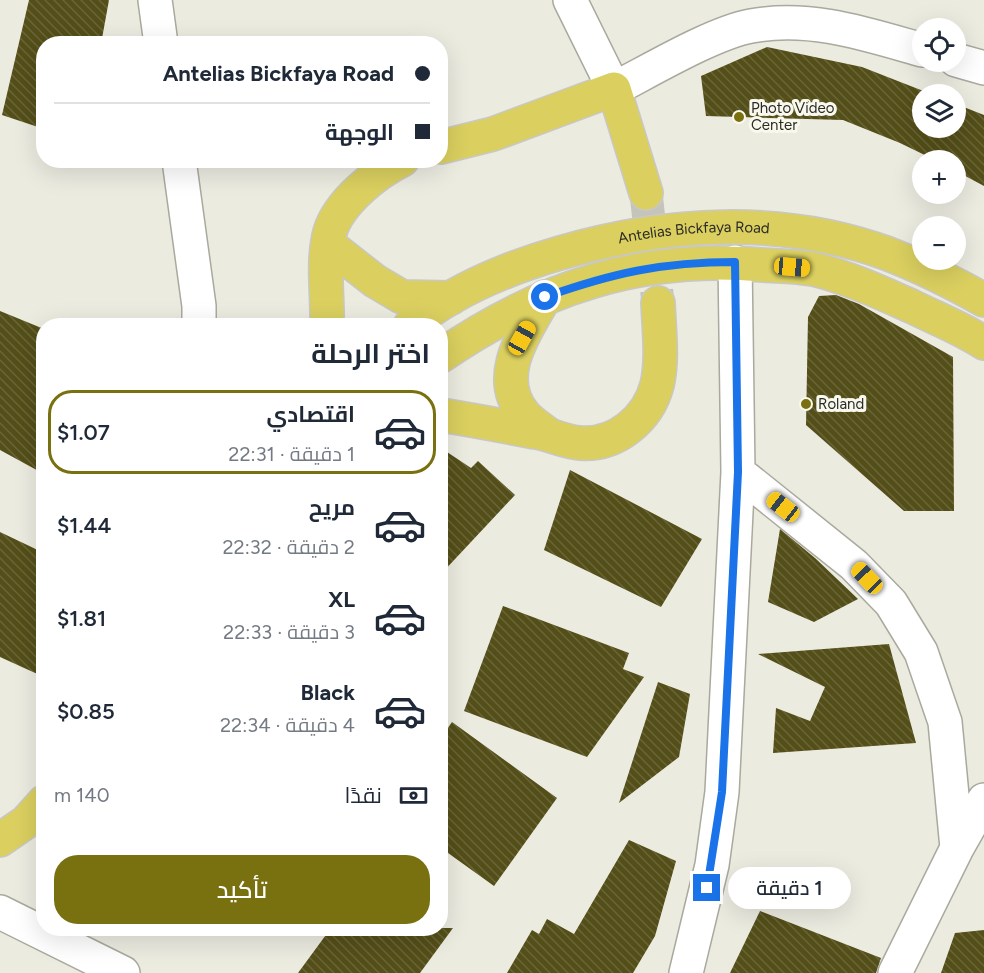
<!DOCTYPE html>
<html lang="ar">
<head>
<meta charset="utf-8">
<style>
  :root { --surface:#fff; --page:#f6f6f7; --text:#1f2937; --muted:#747a83; --line:#e0e1e3; --accent:#797010 }
  body { margin:0; font-family:Figtree,Cairo,sans-serif; background:var(--page); color:var(--text); direction:rtl; height:100vh; display:flex; flex-direction:column; font-size:22px; white-space:nowrap }
  * { box-sizing:border-box; margin:0 }
  p { font-size:20px; color:var(--muted) }
  .icon { flex:none; width:33px; height:33px; fill:none; stroke:currentColor; stroke-width:2; stroke-linecap:round; stroke-linejoin:round }
  .map { position:relative; flex:1; overflow:hidden; direction:ltr }
  .sheet { position:absolute; left:36px; top:318px; width:412px; height:618px; display:flex; flex-direction:column; background:var(--surface); border-radius:24px; box-shadow:0 6px 24px #0002; direction:rtl }
  .sheet>* { flex:none }
  .guide { position:absolute; left:36px; top:36px; width:412px; height:132px; border-radius:24px; box-shadow:0 6px 24px #0002; direction:rtl; display:grid; align-content:center; height:132px; padding:0 18px; background:var(--surface) }
  .controls { position:absolute; left:912px; top:18px; display:grid; gap:12px }
  .controls a { display:grid; place-items:center; width:54px; height:54px; border-radius:50%; background:var(--surface); box-shadow:0 6px 24px #0002; font-size:30px }
  .end { position:absolute; width:27px; height:27px; margin:-14px; border:8px solid #1a73e8; background:#fff; box-shadow:0 0 0 3px #fff }
  .from { border-radius:50% }
  .bubble { position:absolute; height:42px; border-radius:21px; background:var(--surface); box-shadow:0 6px 24px #0002; font-size:20px; font-weight:600; line-height:42px; text-align:center; direction:rtl }
  .car { position:absolute; width:18px; height:36px; margin:-18px -9px; border-radius:8px; box-shadow:0 0 4px 2px #0007; background:linear-gradient(#f5c518 24%,#345 0 40%,#f5c518 0 76%,#345 0 86%,#f5c518 0) }
  .guide b { display:flex; align-items:center; gap:21px; height:57px; font-size:22px }
  .guide b+b { border-top:2px solid var(--line) }
  .guide i { width:15px; height:15px; background:var(--text) }
  ul { padding:0; list-style:none }
  li { display:flex; align-items:center; gap:18px; height:84px; margin:0 12px 9px; padding:0 6px; border:3px solid transparent; border-radius:24px }
  li div { flex:1 }
  li b { display:block; font-size:22px }
  li em { font-style:normal; font-weight:600 }
  li.current { border-color:var(--accent) }
  li>.icon { width:54px; height:54px; stroke-width:1.5 }
  h2 { padding:0 18px; font-size:27px; line-height:72px }
  .pay { display:flex; align-items:center; gap:15px; height:66px; padding:0 18px; font-size:22px }
  .pay p { margin-inline-start:auto }
  .primary-button { display:flex; gap:12px; margin-top:auto; padding:12px 18px }
  .primary-button a { flex:1; height:69px; border-radius:24px; background:var(--accent); color:#fff; font-size:24px; font-weight:600; line-height:69px; text-align:center }
  .map>svg:first-child { display:block }
  .building { fill:url(#building-back-hatch) }
  .lines { fill:none; stroke-linecap:round; stroke-linejoin:round }
  .trunk-tunnel { stroke:#c5c4bb; stroke-width:33; stroke-dasharray:33 16; stroke-linecap:butt }
  .minor-casing { stroke:#aaa99e; stroke-width:36 }
  .tertiary-casing { stroke:#aaa99e; stroke-width:36 }
  .trunk-casing { stroke:#c8c8c7; stroke-width:36 }
  .minor { stroke:#fff; stroke-width:33 }
  .tertiary { stroke:#fff; stroke-width:33 }
  .trunk { stroke:#dacf5f; stroke-width:33 }
  .route { stroke:#1a73e8; stroke-width:8 }
  .poi-dot { fill:#797010; stroke:#f9f8ed; stroke-width:2 }
  .labels { text-anchor:middle; stroke-width:6; stroke-linejoin:round; paint-order:stroke }
  .poi-label { font-size:15px; fill:#2b2a26; stroke:#f9f8ed; text-anchor:start }
  .street-label { font-size:15px; fill:#2b2a26; stroke:#f9f8ed }
</style>
</head>
<body>
<div class="map">
<svg width="984" height="973" viewBox="0 0 984 973">
  <defs>
    <pattern id="building-back-hatch" width="6" height="6" patternUnits="userSpaceOnUse" patternTransform="scale(1.5)"><rect width="6" height="6" fill="#544e18"/><path d="M-1 5l2 2M0 0l6 6M5-1l2 2" fill="none" stroke="#696539"/></pattern>
  </defs>
  <rect width="100%" height="100%" fill="#ecebe0"/>
  <path class="building" d="M29,0H109L101,44H44V129L2,115Z
    M767,47L862,67L931,94H922V128H956V104L984,115V186L956,171V160H935L900,143L843,120L706,116L701,76Z
    M836,295L859,304L953,357L954,511H904L806,425L808,317L819,296Z
    M0,311L44,329V474L0,450Z
    M441,448L471,468L478,461L515,495L441,574Z
    M570,470L702,539L661,607L544,550Z
    M780,529L815,558L858,599L814,622L768,602Z
    M0,532L44,553V677L0,657Z
    M503,606L629,653L623,669L644,677L587,757L464,711Z
    M889,644L916,743L773,753L776,708L810,721L825,687L758,654Z
    M658,682L690,694L679,757L619,803Z
    M452,722L557,798L494,886L441,848V738Z
    M629,840L676,861L655,936L633,973H507L532,930L539,934L547,919L574,934Z
    M760,911L881,958L876,973H730Z
    M331,928H453L420,973H298Z
    M984,930V973H941L955,933Z"/>
  <g class="lines">
    <path class="trunk-tunnel" d="M646,193L658,303"/>
    <defs>
      <path id="minor" d="M155,0L161,44
        M179,160L199,306V326
        M738,472L854,565L891,603L921,652L945,722L957,848
        M0,912L123,973
        M686,973L712,865L722,792L738,472L735,262
        M895,973L957,848L984,800"/>
      <path id="tertiary" d="M570,0L614,89C651,70 713,33 751,26C810,15 866,34 922,50
        M956,60L984,68"/>
      <g id="trunk">
        <path d="M441,147L493,134L614,89L646,193"/>
        <path d="M329,245L375,281L402,297L451,298"/>
        <path d="M545,297C526,331 493,375 523,413C529,421 540,428 548,434"/>
        <path d="M327,326C328,296 322,261 330,232C339,202 376,173 402,160"/>
        <path id="s1" d="M410,326C452,291 508,268 560,253C665,222 781,215 886,253C920,266 952,282 984,300"/>
        <path d="M441,356C540,288 641,254 763,265C779,266 797,266 813,269C847,277 879,292 911,306C935,318 961,328 984,343"/>
        <path d="M441,415C472,420 504,426 535,432C550,434 565,442 580,443C616,446 648,419 657,385C663,360 659,329 658,303"/>
        <path d="M0,840L26,822L44,802"/>
      </g>
    </defs>
    <use href="#minor" class="minor-casing"/>
    <use href="#tertiary" class="tertiary-casing"/>
    <use href="#trunk" class="trunk-casing"/>
    <use href="#minor" class="minor"/>
    <use href="#tertiary" class="tertiary"/>
    <use href="#trunk" class="trunk"/>
  </g>
  <g class="lines">
    <path class="route" d="M545,297C613,273 662,262 735,262L738,472L722,792L707,888"/>
  </g>
  <g class="poi-dot">
    <circle cx="739" cy="117" r="6"/>
    <circle cx="806" cy="404" r="6"/>
  </g>
  <g class="labels">
    <g class="poi-label">
      <text x="751" y="113">Photo Video<tspan x="751" dy="17">Center</tspan></text>
      <text x="818" y="409">Roland</text>
    </g>
    <g class="street-label">
      <text dy="5" stroke="none"><textPath href="#s1" startOffset="304">Antelias Bickfaya Road</textPath></text>
    </g>
  </g>
</svg>
<div class="controls">
<a><svg class="icon" aria-label="locate" viewBox="0 0 24 24"><circle cx="12" cy="12" r="6"/><path d="M12 2v4M12 18v4M2 12h4M18 12h4"/></svg></a>
<a><svg class="icon" aria-label="layers" viewBox="0 0 24 24"><path d="M12 4l9 5-9 5-9-5zM3 14l9 5 9-5"/></svg></a>
<a>+</a>
<a>−</a>
</div>
<i class="end from" style="left:545px;top:297px"></i>
<i class="end" style="left:707px;top:888px"></i>
<div class="bubble" style="left:728px;top:867px;width:123px">1 دقيقة</div>
<i class="car" style="left:792px;top:267px;rotate:95deg"></i>
<i class="car" style="left:522px;top:338px;rotate:29deg"></i>
<i class="car" style="left:783px;top:507px;rotate:308deg"></i>
<i class="car" style="left:867px;top:578px;rotate:316deg"></i>
<div class="guide">
<b><i class="from"></i>Antelias Bickfaya Road</b>
<b><i></i>الوجهة</b>
</div>
<section class="sheet">
<h2>اختر الرحلة</h2>
<ul>
<li class="current"><svg class="icon" aria-label="car" viewBox="0 0 24 24"><path d="M5 17H2v-5l4-1 3-4h7l3 4 3 1v5h-3M9 17h6M6 11h13"/><circle cx="7" cy="17" r="2"/><circle cx="17" cy="17" r="2"/></svg><div><b>اقتصادي</b><p>1 دقيقة · 22:31</p></div><em>$1.07</em></li>
<li><svg class="icon" aria-label="car" viewBox="0 0 24 24"><path d="M5 17H2v-5l4-1 3-4h7l3 4 3 1v5h-3M9 17h6M6 11h13"/><circle cx="7" cy="17" r="2"/><circle cx="17" cy="17" r="2"/></svg><div><b>مريح</b><p>2 دقيقة · 22:32</p></div><em>$1.44</em></li>
<li><svg class="icon" aria-label="car" viewBox="0 0 24 24"><path d="M5 17H2v-5l4-1 3-4h7l3 4 3 1v5h-3M9 17h6M6 11h13"/><circle cx="7" cy="17" r="2"/><circle cx="17" cy="17" r="2"/></svg><div><b>XL</b><p>3 دقيقة · 22:33</p></div><em>$1.81</em></li>
<li><svg class="icon" aria-label="car" viewBox="0 0 24 24"><path d="M5 17H2v-5l4-1 3-4h7l3 4 3 1v5h-3M9 17h6M6 11h13"/><circle cx="7" cy="17" r="2"/><circle cx="17" cy="17" r="2"/></svg><div><b>Black</b><p>4 دقيقة · 22:34</p></div><em>$0.85</em></li>
</ul>
<div class="pay"><svg class="icon" aria-label="cash" viewBox="0 0 24 24"><path d="M3 7h18v10H3z"/><circle cx="12" cy="12" r="2"/></svg>نقدًا<p>140 m</p></div>
<div class="primary-button"><a>تأكيد</a></div>
</section>
</div>
</body>
</html>
